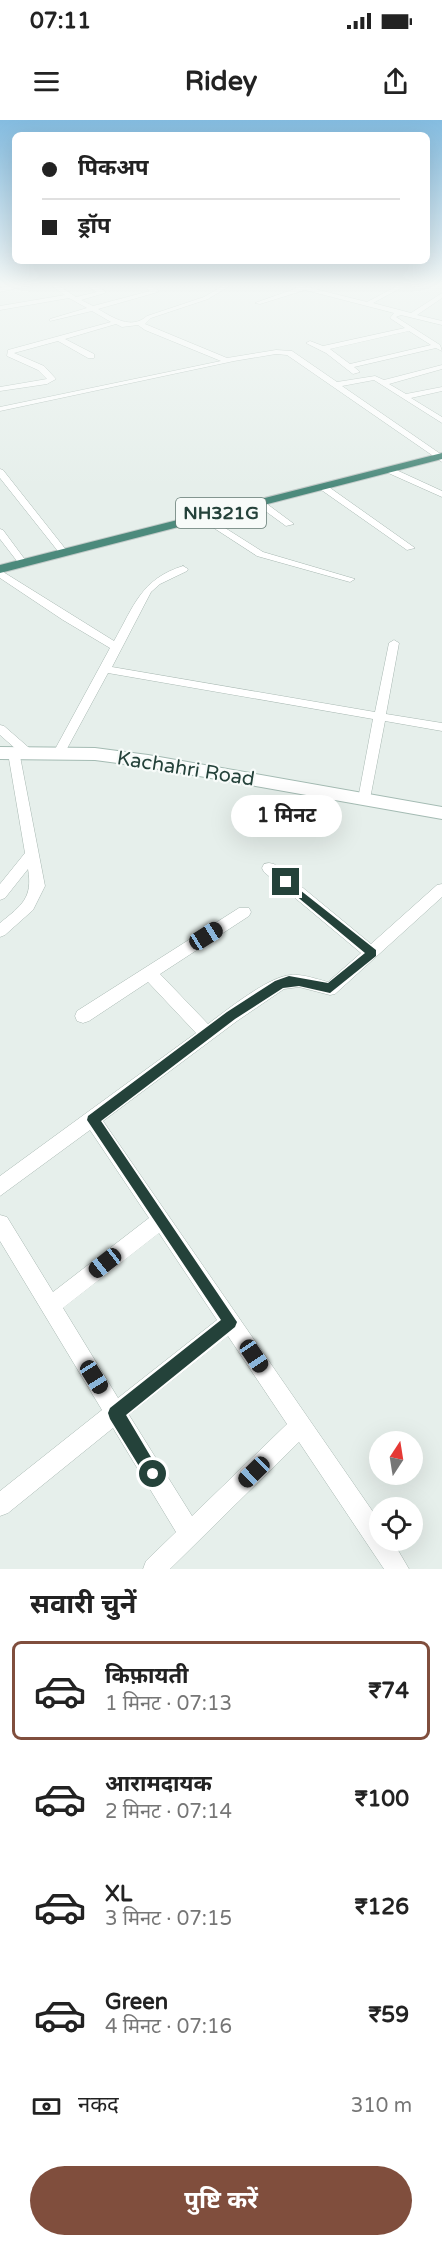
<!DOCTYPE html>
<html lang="hi">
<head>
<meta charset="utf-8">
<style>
  :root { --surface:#fff; --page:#f2f2f2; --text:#222; --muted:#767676; --line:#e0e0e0; --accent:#804e3d }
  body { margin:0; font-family:"Varela Round","Noto Sans Devanagari",sans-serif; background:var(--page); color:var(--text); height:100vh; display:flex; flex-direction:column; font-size:22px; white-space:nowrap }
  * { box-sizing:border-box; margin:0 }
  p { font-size:20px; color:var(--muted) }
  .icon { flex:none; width:33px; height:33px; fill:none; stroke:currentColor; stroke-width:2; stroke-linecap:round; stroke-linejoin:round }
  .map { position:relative; height:1449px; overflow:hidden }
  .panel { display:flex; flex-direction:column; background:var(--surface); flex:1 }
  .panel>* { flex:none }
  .hud { position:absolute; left:12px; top:12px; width:418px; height:132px; border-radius:9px; box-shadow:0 6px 24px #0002; display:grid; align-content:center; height:132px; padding:0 30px; background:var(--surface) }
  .needle { width:39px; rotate:12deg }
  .tools { position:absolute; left:369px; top:1311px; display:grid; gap:12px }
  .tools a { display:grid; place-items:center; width:54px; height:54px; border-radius:50%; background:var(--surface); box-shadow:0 6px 24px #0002; font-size:30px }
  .end { position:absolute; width:27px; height:27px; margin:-14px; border:8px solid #24423a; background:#fff; box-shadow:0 0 0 3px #fff }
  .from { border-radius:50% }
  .bubble { position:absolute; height:42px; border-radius:21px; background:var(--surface); box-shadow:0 6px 24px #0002; font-size:20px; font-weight:700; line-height:42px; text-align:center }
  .car { position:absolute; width:18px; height:36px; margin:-18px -9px; border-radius:8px; box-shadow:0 0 4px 2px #0007; background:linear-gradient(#222 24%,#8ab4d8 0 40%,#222 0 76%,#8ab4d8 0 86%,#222 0) }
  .hud b { display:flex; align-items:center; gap:21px; height:57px; font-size:22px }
  .hud b+b { border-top:2px solid var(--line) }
  .hud i { width:15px; height:15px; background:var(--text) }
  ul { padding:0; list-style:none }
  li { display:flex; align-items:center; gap:18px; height:99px; margin:0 12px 9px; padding:0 18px; border:3px solid transparent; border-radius:9px }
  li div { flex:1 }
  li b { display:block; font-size:22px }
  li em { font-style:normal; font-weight:700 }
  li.on { border-color:var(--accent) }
  li>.icon { width:54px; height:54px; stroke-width:1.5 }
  h2 { padding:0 30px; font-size:27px; line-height:72px }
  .pay { display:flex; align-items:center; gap:15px; height:66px; padding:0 30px; font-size:22px }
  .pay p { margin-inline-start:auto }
  .button { display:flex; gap:12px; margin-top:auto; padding:12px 30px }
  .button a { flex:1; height:69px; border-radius:36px; background:var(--accent); color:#fff; font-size:24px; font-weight:700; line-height:69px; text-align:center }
  .status { display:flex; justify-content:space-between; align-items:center; height:42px; padding:0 30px; background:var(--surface); direction:ltr }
  .status svg { height:16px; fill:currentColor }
  header { display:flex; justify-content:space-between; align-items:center; height:78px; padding:0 30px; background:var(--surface); font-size:27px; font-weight:700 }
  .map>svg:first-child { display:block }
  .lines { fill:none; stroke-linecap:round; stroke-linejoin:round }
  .minor-casing { stroke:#a8b8b2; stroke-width:1 }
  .secondary-casing { stroke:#a4bbb3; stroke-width:2 }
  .trunk-casing { stroke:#c2cac8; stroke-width:2 }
  .minor { fill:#fff; fill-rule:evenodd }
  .secondary { fill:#fff; fill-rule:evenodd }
  .trunk { fill:#4c8a7c; fill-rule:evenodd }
  .route { fill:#24423a }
  .labels { text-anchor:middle; stroke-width:4.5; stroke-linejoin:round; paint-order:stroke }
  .shield { fill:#f7fbf9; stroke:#637a73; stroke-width:1.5 }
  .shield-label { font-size:18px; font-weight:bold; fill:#24423a }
  .street-label { font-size:20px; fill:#24423a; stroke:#f7fbf9 }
</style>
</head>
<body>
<div class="status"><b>07:11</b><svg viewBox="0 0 49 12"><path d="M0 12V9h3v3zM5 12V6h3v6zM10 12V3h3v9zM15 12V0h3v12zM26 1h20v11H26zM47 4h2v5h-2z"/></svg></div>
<header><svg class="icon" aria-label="menu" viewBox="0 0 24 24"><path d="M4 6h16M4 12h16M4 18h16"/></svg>Ridey<svg class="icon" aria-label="share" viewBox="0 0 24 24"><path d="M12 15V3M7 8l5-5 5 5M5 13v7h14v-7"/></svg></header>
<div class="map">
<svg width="442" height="1449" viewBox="0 0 442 1449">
  <rect width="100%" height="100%" fill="#e6efeb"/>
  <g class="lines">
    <defs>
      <path id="minor" d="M23,164H35L0,172V168Z
        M49,164H56L76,177L97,172L84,164H91L105,171V173L81,180L93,186L150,171L144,167V165L158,170V172L98,189C114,198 131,210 147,196L204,177L226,164H233L208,179L151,198L145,204L227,238L276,230L292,231L337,262L375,256L384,260L442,245V249L389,264L406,274L442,267V271L411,278L442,297V303L374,260L342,266L442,335V342L287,235L276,234L234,241L0,291V287L221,241L145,210L138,205L122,207L116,204L65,219L94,234V238H88L58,221L14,233L44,246L56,259L47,264L0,271V267L47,259L38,250L7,236L8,230L111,202L92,191L50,201V199L87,188L69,178L0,190V186L65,175Z
        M286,164H295L367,182L401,164H408L373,183L411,193L442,173V178L417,195L442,201V205L401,195L396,197L440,225L442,231L436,228L354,247L360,252L353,254L326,233L306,223L310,221L323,226L405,208L390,198L394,193L305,170L260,184L255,183L297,168ZM409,211L431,225L350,244L330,229Z
        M386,348H392L442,371V377L386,352Z
        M0,349L3,350L67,431V435H61L0,358Z
        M320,365H326L415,428L407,430L320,369Z
        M257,381H263L294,404L286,406L257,385Z
        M203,394L263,432L355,459L350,462L257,436L200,399L198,397Z
        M0,409L3,410L26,441V445H20L0,419Z
        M183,446L188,449L187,451L160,464L151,472L112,547L375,592L389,523L394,520L399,523L386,594L442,603V611L385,601L370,679L364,684L358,679L373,599L108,553L63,636H55L53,633L110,528L63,500L0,458V450L114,521C134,486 141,459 183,446Z
        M0,605L4,606L35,633L29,637L19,631L45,766L33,790L5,815L0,817V803C22,785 33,778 28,749L5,778L0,780V764L25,733L8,633L10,630H17L0,615Z
        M269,743L274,744L371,824L437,765L442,764V777L335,874L330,875L299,867L284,869L237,901L103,1001L380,1402V1420H392L409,1449H384L299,1322L170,1449H143L146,1441L176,1412L113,1308L8,1393L0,1396V1371L102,1290L0,1121V1095L7,1097L53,1172L149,1098L90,1010L0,1076V1056L196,913L148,862L89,901L83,903L77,901L75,896L77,891L239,788H249L251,792L249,796L160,854L208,904C227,890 269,856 291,855C303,854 316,859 328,862L361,833L264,752L262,748L264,744ZM159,1113L217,1200L118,1278L63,1188ZM228,1216L287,1304L192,1396L129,1295Z"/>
      <path id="secondary" d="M0,627L95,628L148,635L442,687V699L148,647L95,640L0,639Z"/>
      <path id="trunk" d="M442,333V339L0,453V445Z"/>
    </defs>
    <use href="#minor" class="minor-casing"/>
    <use href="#secondary" class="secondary-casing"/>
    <use href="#trunk" class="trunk-casing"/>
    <use href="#minor" class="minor"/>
    <use href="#secondary" class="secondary"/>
    <use href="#trunk" class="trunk"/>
  </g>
  <linearGradient id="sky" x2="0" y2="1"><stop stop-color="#84bce0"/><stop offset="0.45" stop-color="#f4f8f6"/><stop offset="1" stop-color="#f4f8f6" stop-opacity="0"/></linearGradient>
  <rect width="442" height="367" fill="url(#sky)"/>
  <path class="route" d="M286,759L376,830V836L330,873L299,866L283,868L235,899L101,1001L237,1202L235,1207L126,1295L161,1354L159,1359L153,1362L147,1359L110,1299L108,1293L110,1288L221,1200L87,1000L88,996L227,892L275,861L289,856L328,863L365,833L283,765L281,762Z"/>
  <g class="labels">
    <rect class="shield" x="176" y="378" width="90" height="30" rx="4.5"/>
    <g class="shield-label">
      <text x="221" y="399">NH321G</text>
    </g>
    <g class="street-label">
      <text transform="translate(186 648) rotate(9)" y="7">Kachahri Road</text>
    </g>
  </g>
</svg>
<div class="tools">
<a><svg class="needle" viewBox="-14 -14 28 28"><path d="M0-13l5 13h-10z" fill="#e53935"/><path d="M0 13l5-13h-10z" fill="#767676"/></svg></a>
<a><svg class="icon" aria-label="locate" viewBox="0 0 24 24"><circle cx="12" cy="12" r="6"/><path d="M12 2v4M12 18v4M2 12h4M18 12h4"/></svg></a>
</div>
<i class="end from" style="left:153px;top:1354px"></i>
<i class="end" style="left:286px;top:762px"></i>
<div class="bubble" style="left:231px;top:675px;width:111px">1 मिनट</div>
<i class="car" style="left:206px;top:816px;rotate:58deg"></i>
<i class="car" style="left:105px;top:1143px;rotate:232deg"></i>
<i class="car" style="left:254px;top:1236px;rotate:146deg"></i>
<i class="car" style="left:94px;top:1257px;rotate:148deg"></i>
<i class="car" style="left:254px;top:1352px;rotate:226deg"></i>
<div class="hud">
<b><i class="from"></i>पिकअप</b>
<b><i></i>ड्रॉप</b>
</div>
</div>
<section class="panel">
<h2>सवारी चुनें</h2>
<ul>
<li class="on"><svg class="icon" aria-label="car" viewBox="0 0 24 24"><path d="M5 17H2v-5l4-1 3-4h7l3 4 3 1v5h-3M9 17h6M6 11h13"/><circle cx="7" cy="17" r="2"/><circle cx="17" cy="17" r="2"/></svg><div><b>किफ़ायती</b><p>1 मिनट · 07:13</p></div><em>₹74</em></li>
<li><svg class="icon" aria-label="car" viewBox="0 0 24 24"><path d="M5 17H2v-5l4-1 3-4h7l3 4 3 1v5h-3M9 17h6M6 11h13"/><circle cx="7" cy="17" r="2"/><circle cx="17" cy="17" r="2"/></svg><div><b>आरामदायक</b><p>2 मिनट · 07:14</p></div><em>₹100</em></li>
<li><svg class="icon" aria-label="car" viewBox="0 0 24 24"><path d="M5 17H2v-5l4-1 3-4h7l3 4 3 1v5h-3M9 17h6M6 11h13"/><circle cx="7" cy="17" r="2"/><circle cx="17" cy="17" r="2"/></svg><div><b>XL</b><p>3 मिनट · 07:15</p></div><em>₹126</em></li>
<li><svg class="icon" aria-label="car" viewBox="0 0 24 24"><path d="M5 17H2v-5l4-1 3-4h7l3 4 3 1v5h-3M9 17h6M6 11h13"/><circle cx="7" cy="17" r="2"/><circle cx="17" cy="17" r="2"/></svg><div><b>Green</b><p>4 मिनट · 07:16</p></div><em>₹59</em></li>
</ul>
<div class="pay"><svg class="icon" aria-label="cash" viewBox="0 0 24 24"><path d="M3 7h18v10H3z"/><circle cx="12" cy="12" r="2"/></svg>नकद<p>310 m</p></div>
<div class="button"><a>पुष्टि करें</a></div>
</section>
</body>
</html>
